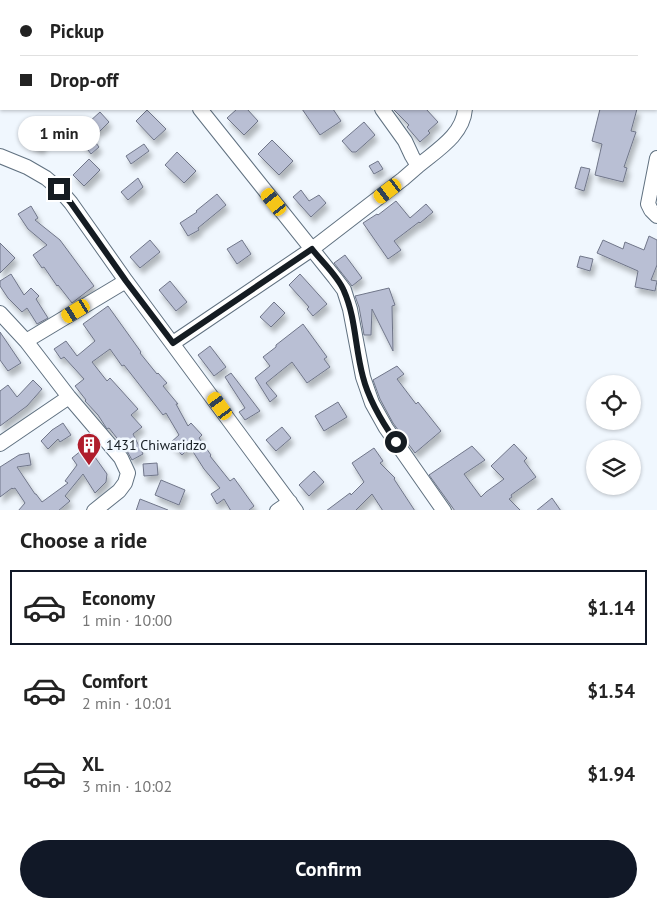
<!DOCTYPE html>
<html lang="en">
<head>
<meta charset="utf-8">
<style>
  :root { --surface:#fff; --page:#f6f6f6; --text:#222; --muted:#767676; --line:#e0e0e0; --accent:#111827 }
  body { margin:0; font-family:"PT Sans",sans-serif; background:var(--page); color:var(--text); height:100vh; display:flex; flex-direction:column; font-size:19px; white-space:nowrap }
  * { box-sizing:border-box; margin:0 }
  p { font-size:16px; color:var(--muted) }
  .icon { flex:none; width:28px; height:28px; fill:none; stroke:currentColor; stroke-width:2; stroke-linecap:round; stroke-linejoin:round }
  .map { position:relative; height:510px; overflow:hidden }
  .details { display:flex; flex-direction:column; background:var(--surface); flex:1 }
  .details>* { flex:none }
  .banner { position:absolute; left:0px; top:0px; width:658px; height:110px; box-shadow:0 1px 4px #0004; display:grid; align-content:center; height:110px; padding:0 20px; background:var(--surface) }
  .fabs { position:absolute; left:586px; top:375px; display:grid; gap:10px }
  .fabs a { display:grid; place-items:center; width:55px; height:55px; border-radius:50%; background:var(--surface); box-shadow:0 1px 4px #0004; font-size:25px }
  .end { position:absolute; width:22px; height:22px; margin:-11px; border:6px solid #151c22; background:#fff; box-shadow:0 0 0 2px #fff }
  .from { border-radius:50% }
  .bubble { position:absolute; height:35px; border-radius:18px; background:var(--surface); box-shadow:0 1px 4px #0004; font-size:16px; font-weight:700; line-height:35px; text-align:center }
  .car { position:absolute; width:15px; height:30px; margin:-15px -8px; border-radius:6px; box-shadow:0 0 4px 1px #0007; background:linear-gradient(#f5c518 24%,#345 0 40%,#f5c518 0 76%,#345 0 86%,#f5c518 0) }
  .banner b { display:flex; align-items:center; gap:18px; height:48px; font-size:19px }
  .banner b+b { border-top:1px solid var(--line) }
  .banner i { width:12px; height:12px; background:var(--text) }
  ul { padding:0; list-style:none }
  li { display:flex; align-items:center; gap:15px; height:75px; margin:0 10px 8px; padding:0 10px; border:2px solid transparent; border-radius:0px }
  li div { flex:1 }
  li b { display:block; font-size:19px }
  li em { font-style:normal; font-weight:700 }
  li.on { border-color:var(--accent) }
  li>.icon { width:45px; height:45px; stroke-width:1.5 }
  h2 { padding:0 20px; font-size:22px; line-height:60px }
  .primary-button { display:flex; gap:10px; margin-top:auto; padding:10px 20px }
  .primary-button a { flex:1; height:58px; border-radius:30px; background:var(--accent); color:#fff; font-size:20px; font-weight:700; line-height:58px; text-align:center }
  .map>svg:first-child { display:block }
  .building { fill:#b9bfd4; stroke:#707689; filter:url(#shadow) }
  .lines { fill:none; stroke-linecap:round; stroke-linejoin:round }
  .minor-casing { stroke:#607180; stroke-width:16 }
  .minor { stroke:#fff; stroke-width:14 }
  .route { stroke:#151c22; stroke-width:6 }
  .labels { text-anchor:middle; stroke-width:5; stroke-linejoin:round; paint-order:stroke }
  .poi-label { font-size:14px; fill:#151c22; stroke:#f0f7fe; text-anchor:start }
</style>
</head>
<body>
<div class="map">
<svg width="657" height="511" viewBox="0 0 657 511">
  <defs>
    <filter id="shadow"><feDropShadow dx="3" dy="5.5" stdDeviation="2.5" flood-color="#0004"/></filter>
  </defs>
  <rect width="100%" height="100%" fill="#f0f7fe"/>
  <path class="building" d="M237,109H247L258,121L244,135L227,118Z
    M302,109H333L341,121L320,135Z
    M393,109H426L438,122L428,131L430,133L420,142L407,127L409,125Z
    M600,109H637L631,131L636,132L624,167L627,168L623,182L595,175L602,144L592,141Z
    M147,110L166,129L154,140L136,121Z
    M100,112L109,122L99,132L89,122Z
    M364,122L375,135L356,152H352L342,141Z
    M37,126L49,131L41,149L29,144Z
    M90,135L99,147L91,154L82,142Z
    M272,140L293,161L279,175L258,154Z
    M144,144L149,151L131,164L126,156Z
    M177,152L196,171L184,183L165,165Z
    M89,159L100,170L84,186L73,175Z
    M378,161L383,169L374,174L369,166Z
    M581,167L590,169L584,191L575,188Z
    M138,178L143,187L128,200L121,192Z
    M301,190L309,201L319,195L326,203L311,217L293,197Z
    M217,194L226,205L198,228L199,230L188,236L180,223L197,212L196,211Z
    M396,201L410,218L426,204L433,212L420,223L419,222L394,241L401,250L388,259L363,223L377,214L378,215Z
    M31,206L38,218L35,220L60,240L94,286L72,303L58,285L57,286L44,267L42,268L33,255L47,245L28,229L18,214Z
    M649,236L657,240V265L651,280L657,281L655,291L635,287L638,271L597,253L603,240L623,249L625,242L644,250Z
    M150,240L160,252L140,268L130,257Z
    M242,240L251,254L237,264L227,249Z
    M0,243L15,258L0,273Z
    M345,255L362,278L352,286L334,263Z
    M580,256L593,259L590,271L577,267Z
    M11,274L24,295L31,288L39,296L36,299L48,318L37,324L27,308L22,312L8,298L0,286V281Z
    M300,274L327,304L313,316L307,309L309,307L289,285Z
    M170,281L187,302L176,311L159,290Z
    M389,288L395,305L392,306L393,351L372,309L371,335H364L359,307L355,296Z
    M274,302L285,313L271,327L260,317Z
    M108,306L141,352L140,353L157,374L158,373L167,383L163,386L178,404H176L188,426L191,423L202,435L199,438L211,455L210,456L230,481L234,478L254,506L248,511H231L224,499L217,504L211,494L220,488L204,469L190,447L182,455L170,443L179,435L166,413L163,415L124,365L122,366L110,349L92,362L107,381L110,378L138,409L131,415L142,427L133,434L143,454L132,460L127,451L109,428L107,429L98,415L85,401L86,400L75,386L84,379L64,357L61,359L54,349L66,341L77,356L95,341L83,324Z
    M303,324L327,357L324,359L330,367L307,383L292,362L266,383L277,396L270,402L255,378L270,366L263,357L276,347V345Z
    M0,332L21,363L8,371L0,360Z
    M210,346L226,367L214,376L198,355Z
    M397,366L404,374L397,379L416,404L418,402L441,431L415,453L393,423L380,399L373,380Z
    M231,373L260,411L245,420L239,412L245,408L225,377Z
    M33,380L42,389L27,406L0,426V391L8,385L17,397Z
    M338,402L347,417L324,431L315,416Z
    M63,423L71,435L60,442L58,439L48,449L41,441L52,430Z
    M282,427L291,438L276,451L266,440Z
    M514,444L527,458L524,461L536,477L511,495L512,497L509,499L521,511H455L429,475L472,446L485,460L464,474L481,497L486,492L504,479L491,466Z
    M87,446L107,474L106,482L95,493L83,474L65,496L70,501L58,511H18L25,503L15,488L13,489L12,488L0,497V467L19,455L29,453L31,465L17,467L35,494H36L42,502L68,483L65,481L77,465L72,458Z
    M374,448L383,461L380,463L395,478L394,479L415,511H383L372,494L355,511H326L350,493L351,495L364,482L352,463Z
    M157,463L158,475L144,476L143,464Z
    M314,471L324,482L309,496L299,485Z
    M161,480L185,490L179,505L155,495Z
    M552,498L561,511H536Z
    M140,499L168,510V511H136Z"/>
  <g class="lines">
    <defs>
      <path id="minor" d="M112,0L113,1
        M303,0L304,1
        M435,0L436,1
        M24,1L26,0
        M0,26L1,25
        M200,109L335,278L344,290L350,309L363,377L372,403L386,428L444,511
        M0,156L27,167L46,178L59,189L71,203L126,281L296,511
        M657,158L648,204L651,210L657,216
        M418,166C437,150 463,135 465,109
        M0,313L26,341L69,397L121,458L128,473L125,483L119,491L94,511
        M26,341L126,281
        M173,343L312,249L403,179L418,166L412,156L405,141L382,109
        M0,444L69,397
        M277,511L290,502"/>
    </defs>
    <use href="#minor" class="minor-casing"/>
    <use href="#minor" class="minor"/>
  </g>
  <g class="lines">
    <path class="route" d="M59,189L71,203L126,281L173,343L312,249C322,262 338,276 344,291C356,318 355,349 363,377C369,401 382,422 396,442"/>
  </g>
  <defs>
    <symbol id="building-pin" viewBox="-11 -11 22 30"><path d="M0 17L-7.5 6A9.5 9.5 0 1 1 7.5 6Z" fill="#b01d2c" stroke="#f0f7fe"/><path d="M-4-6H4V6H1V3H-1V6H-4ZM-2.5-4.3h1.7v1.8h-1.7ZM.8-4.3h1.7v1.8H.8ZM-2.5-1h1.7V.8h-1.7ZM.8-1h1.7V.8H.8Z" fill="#fff"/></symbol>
  </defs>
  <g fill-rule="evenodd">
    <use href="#building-pin" x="75" y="431" width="28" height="38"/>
  </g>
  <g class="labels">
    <g class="poi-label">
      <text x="106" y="450">1431 Chiwaridzo</text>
    </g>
  </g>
</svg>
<div class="fabs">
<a><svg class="icon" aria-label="locate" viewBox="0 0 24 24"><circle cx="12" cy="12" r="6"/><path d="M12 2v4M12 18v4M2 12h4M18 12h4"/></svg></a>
<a><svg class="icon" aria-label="layers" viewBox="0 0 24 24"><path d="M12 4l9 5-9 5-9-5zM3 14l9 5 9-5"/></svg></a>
</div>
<i class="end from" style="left:396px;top:442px"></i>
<i class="end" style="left:59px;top:189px"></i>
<div class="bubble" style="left:18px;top:116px;width:82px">1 min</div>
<i class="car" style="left:388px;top:191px;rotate:233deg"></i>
<i class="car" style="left:274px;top:202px;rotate:321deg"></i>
<i class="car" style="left:76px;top:311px;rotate:239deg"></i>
<i class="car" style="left:220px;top:406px;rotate:324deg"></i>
<div class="banner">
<b><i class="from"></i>Pickup</b>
<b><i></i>Drop-off</b>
</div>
</div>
<section class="details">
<h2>Choose a ride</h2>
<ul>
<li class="on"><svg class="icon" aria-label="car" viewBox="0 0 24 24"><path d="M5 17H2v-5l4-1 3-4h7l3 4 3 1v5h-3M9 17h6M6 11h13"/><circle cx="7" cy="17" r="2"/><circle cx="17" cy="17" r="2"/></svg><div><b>Economy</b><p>1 min · 10:00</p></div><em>$1.14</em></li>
<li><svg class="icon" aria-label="car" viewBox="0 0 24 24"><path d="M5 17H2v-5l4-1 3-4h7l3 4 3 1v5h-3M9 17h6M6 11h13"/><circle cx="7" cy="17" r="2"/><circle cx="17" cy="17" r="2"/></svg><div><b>Comfort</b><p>2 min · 10:01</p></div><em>$1.54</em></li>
<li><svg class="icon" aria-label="car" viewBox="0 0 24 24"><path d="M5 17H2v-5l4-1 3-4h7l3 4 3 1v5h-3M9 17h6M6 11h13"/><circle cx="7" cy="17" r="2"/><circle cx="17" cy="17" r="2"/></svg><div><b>XL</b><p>3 min · 10:02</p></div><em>$1.94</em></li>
</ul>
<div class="primary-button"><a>Confirm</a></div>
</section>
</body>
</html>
